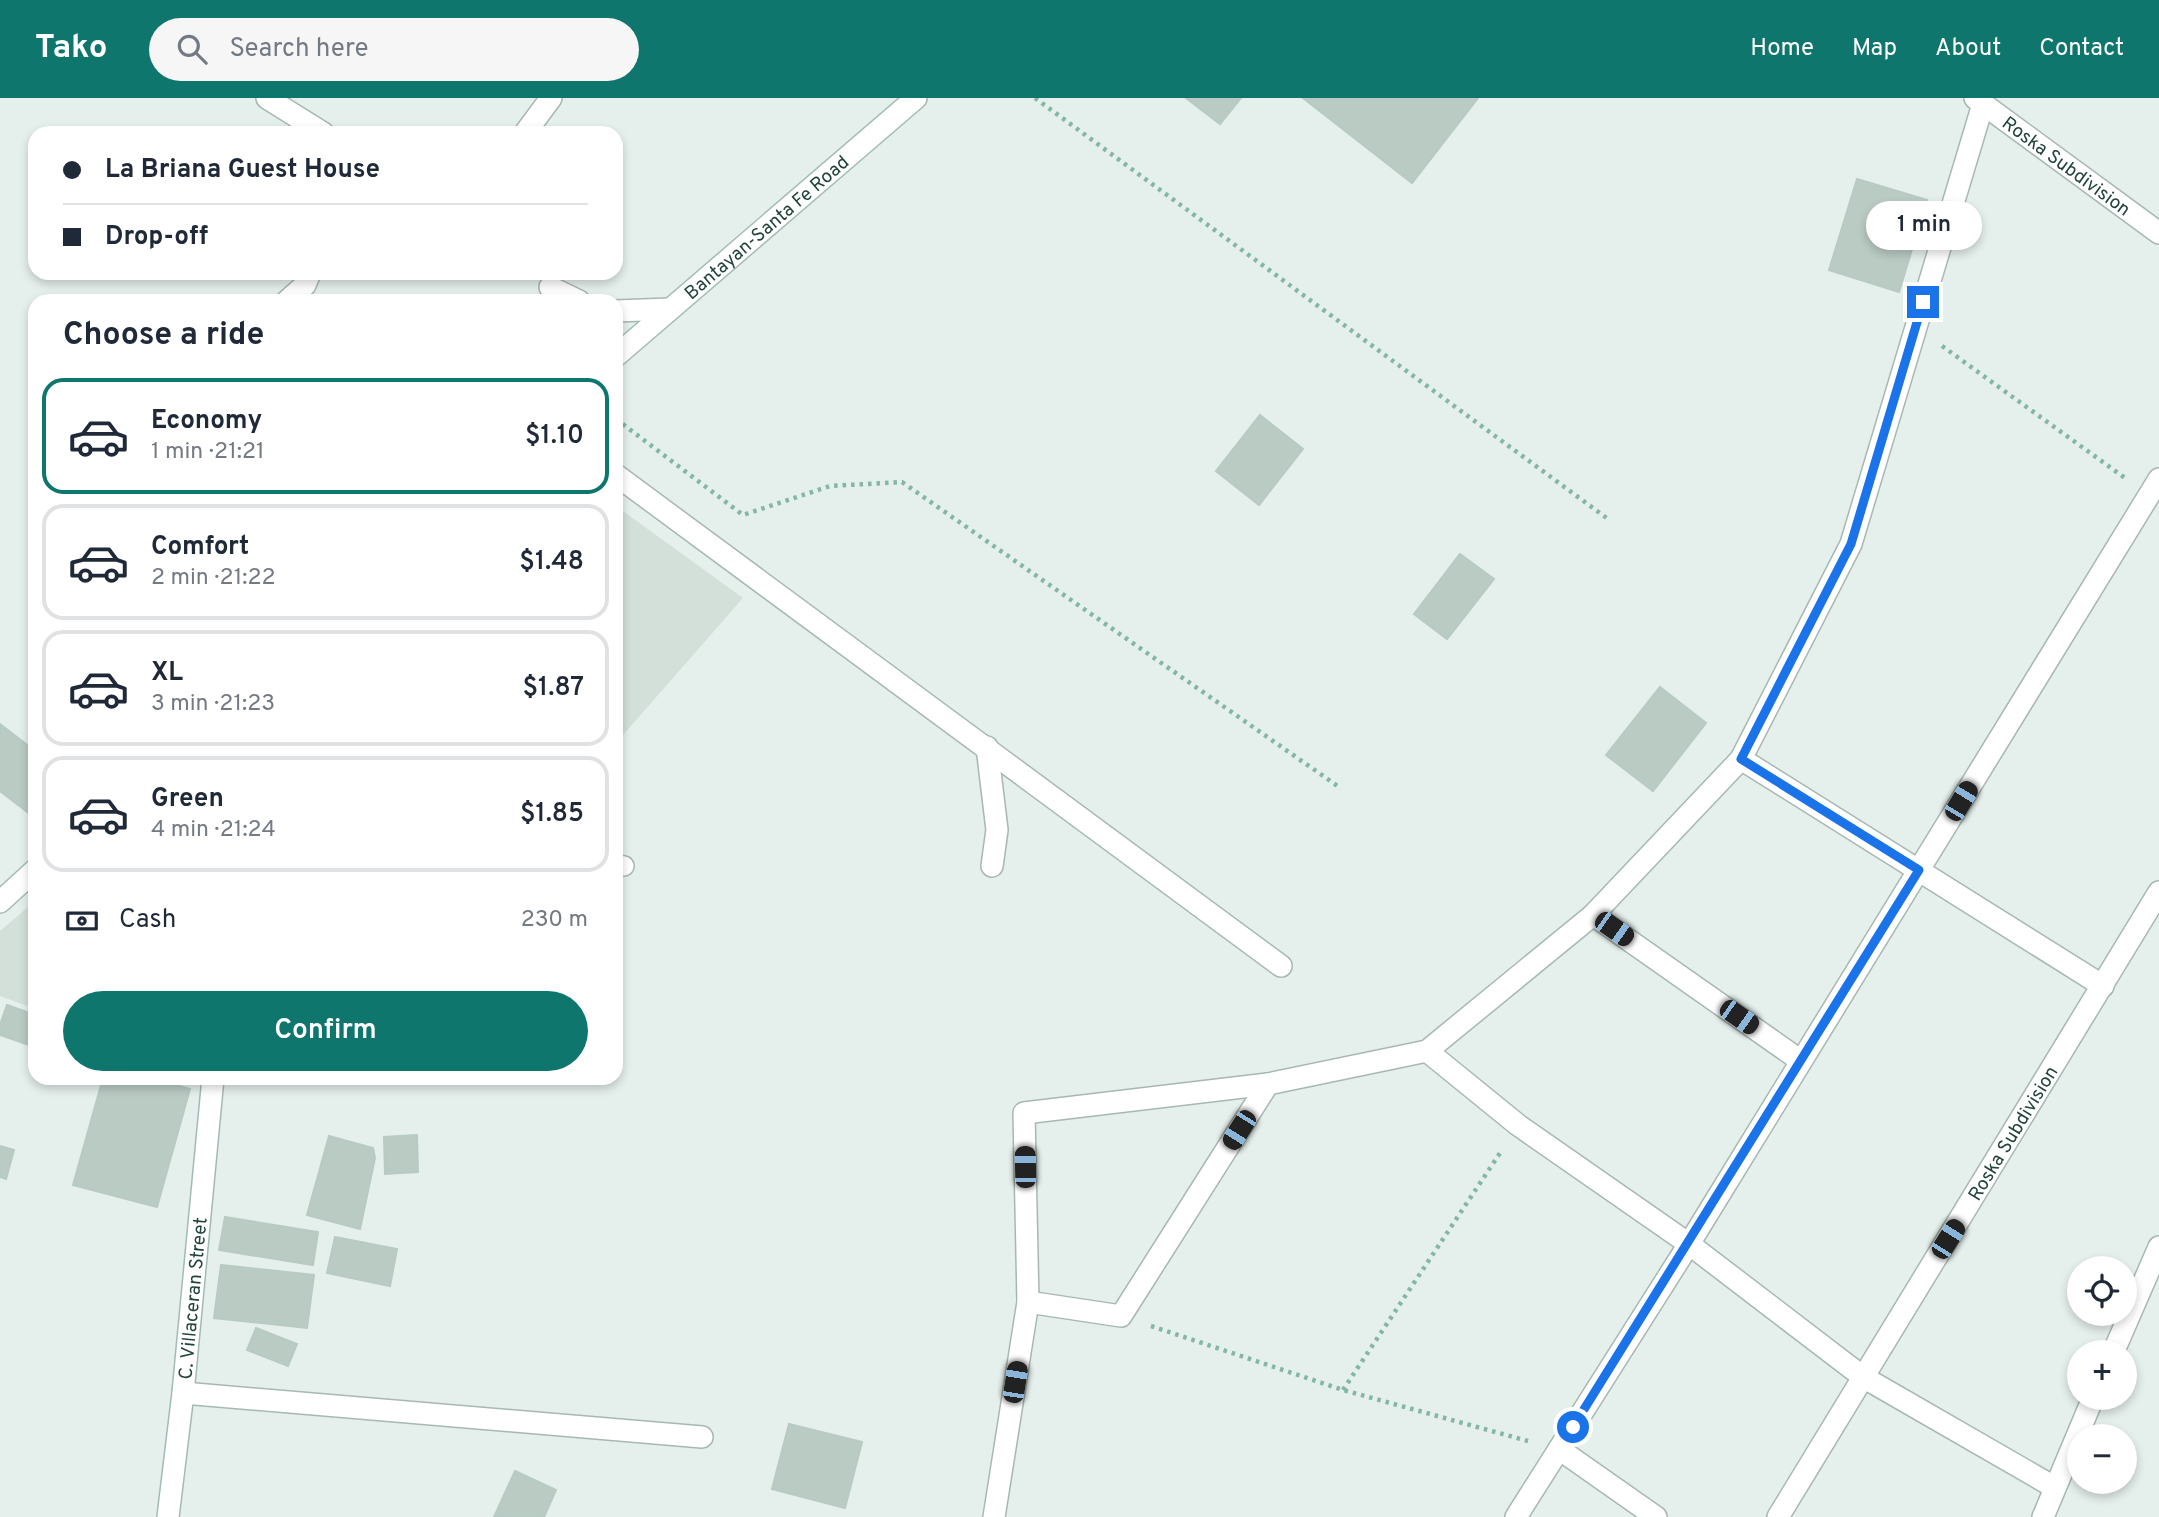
<!DOCTYPE html>
<html lang="en">
<head>
<meta charset="utf-8">
<style>
  :root { --surface:#fff; --page:#f6f6f7; --text:#1f2937; --muted:#747a83; --line:#e0e1e3; --accent:#0f766e }
  body { margin:0; font-family:Overpass,sans-serif; background:var(--page); color:var(--text); height:100vh; display:flex; flex-direction:column; font-size:26px; white-space:nowrap }
  * { box-sizing:border-box; margin:0 }
  p { font-size:23px; color:var(--muted) }
  .icon { flex:none; width:38px; height:38px; fill:none; stroke:currentColor; stroke-width:2; stroke-linecap:round; stroke-linejoin:round }
  .map { position:relative; flex:1; overflow:hidden }
  .drawer { position:absolute; left:28px; top:196px; width:595px; height:791px; display:flex; flex-direction:column; background:var(--surface); border-radius:21px; box-shadow:0 4px 10px #0003 }
  .drawer>* { flex:none }
  .guide { position:absolute; left:28px; top:28px; width:595px; height:154px; border-radius:21px; box-shadow:0 4px 10px #0003; display:grid; align-content:center; height:154px; padding:0 35px; background:var(--surface) }
  .controls { position:absolute; left:2067px; top:1158px; display:grid; gap:14px }
  .controls a { display:grid; place-items:center; width:70px; height:70px; border-radius:50%; background:var(--surface); box-shadow:0 4px 10px #0003; font-size:35px }
  .end { position:absolute; width:32px; height:32px; margin:-16px; border:9px solid #1a73e8; background:#fff; box-shadow:0 0 0 4px #fff }
  .from { border-radius:50% }
  .bubble { position:absolute; height:49px; border-radius:24px; background:var(--surface); box-shadow:0 4px 10px #0003; font-size:23px; font-weight:600; line-height:49px; text-align:center }
  .car { position:absolute; width:21px; height:42px; margin:-21px -10px; border-radius:9px; box-shadow:0 0 5px 2px #0007; background:linear-gradient(#222 24%,#8ab4d8 0 40%,#222 0 76%,#8ab4d8 0 86%,#222 0) }
  .guide b { display:flex; align-items:center; gap:24px; height:66px; font-size:26px }
  .guide b+b { border-top:2px solid var(--line) }
  .guide i { width:18px; height:18px; background:var(--text) }
  ul { padding:0; list-style:none }
  li { display:flex; align-items:center; gap:21px; height:116px; margin:0 14px 10px; padding:0 21px; border:4px solid var(--line); border-radius:21px }
  li div { flex:1 }
  li b { display:block; font-size:26px }
  li em { font-style:normal; font-weight:600 }
  li.on { border-color:var(--accent) }
  li>.icon { width:63px; height:63px; stroke-width:1.5 }
  h2 { padding:0 35px; font-size:32px; line-height:84px }
  .pay { display:flex; align-items:center; gap:18px; height:77px; padding:0 35px; font-size:26px }
  .pay p { margin-inline-start:auto }
  .primary-button { display:flex; gap:14px; margin-top:auto; padding:14px 35px }
  .primary-button a { flex:1; height:80px; border-radius:42px; background:var(--accent); color:#fff; font-size:28px; font-weight:600; line-height:80px; text-align:center }
  header { display:flex; align-items:center; gap:42px; box-sizing:border-box; height:98px; padding:0 35px; background:var(--accent); color:#fff }
  header strong { font-size:33px }
  nav { display:flex; gap:38px; margin-inline-start:auto; font-size:24px }
  .search { width:490px; height:63px; background:var(--page); display:flex; align-items:center; gap:18px; box-sizing:border-box; padding:0 24px; border-radius:38px; color:var(--muted); font-size:26px }
  .map>svg:first-child { display:block }
  .built { fill:#d3e0da }
  .building { fill:#bacbc4; stroke:#b7cac3; stroke-width:2 }
  .lines { fill:none; stroke-linecap:round; stroke-linejoin:round }
  .lane-casing { stroke:#a7b8b3; stroke-width:22 }
  .street-casing { stroke:#a7b8b3; stroke-width:24 }
  .secondary-casing { stroke:#a2bcb4; stroke-width:24 }
  .path { stroke:#83b6a7; stroke-width:4.5; stroke-dasharray:3.5 5; stroke-linecap:butt }
  .lane { stroke:#fff; stroke-width:19 }
  .street { stroke:#fff; stroke-width:21 }
  .secondary { stroke:#fff; stroke-width:21 }
  .route { stroke:#1a73e8; stroke-width:9 }
  .labels { text-anchor:middle; stroke-width:6; stroke-linejoin:round; paint-order:stroke }
  .street-label { font-size:19px; fill:#22443c; stroke:#f7fbf9 }
</style>
</head>
<body>
<header>
<strong>Tako</strong>
<div class="search"><svg class="icon" aria-label="search" viewBox="0 0 24 24"><circle cx="10" cy="10" r="6"/><path d="M15 15l6 6"/></svg>Search here</div>
<nav><a>Home</a><a>Map</a><a>About</a><a>Contact</a></nav>
</header>
<div class="map">
<svg width="2159" height="1419" viewBox="0 0 2159 1419">
  <rect width="100%" height="100%" fill="#e5efeb"/>
  <path class="built" d="M616,408L743,500L616,645Z
    M35,803V911L0,898V833Z"/>
  <path class="building" d="M1186,0H1241L1220,26Z
    M1303,0H1478L1412,85Z
    M1857,81L1927,102L1899,194L1829,172Z
    M1260,317L1303,351L1259,407L1216,373Z
    M1460,456L1494,481L1447,541L1414,516Z
    M1660,589L1706,625L1653,693L1606,657Z
    M0,626L35,653V720L0,693Z
    M7,907L35,917V949L0,937V927Z
    M103,980H150L190,991L157,1109L73,1087Z
    M417,1037L418,1074L385,1076L384,1039Z
    M329,1038L373,1050L375,1060L360,1131L307,1117Z
    M0,1048L14,1052L6,1081L0,1079Z
    M225,1119L318,1134L313,1167L219,1152Z
    M335,1139L397,1151L390,1188L327,1175Z
    M221,1167L314,1177L307,1230L214,1220Z
    M256,1230L297,1246L288,1268L247,1252Z
    M789,1326L862,1344L845,1410L772,1391Z
    M515,1373L556,1392L544,1419H494Z"/>
  <g class="lines">
    <defs>
      <path id="lane" d="M616,767L624,768"/>
      <g id="street">
        <path d="M267,0L323,35"/>
        <path id="s1" d="M1975,0L2159,135"/>
        <path d="M525,35L551,0"/>
        <path d="M550,189L579,203"/>
        <path d="M287,203L305,187L310,175"/>
        <path d="M616,213L669,211"/>
        <path d="M616,377L1281,868"/>
        <path d="M987,649L997,732L992,768"/>
        <path d="M1741,661L2103,888"/>
        <path d="M1593,817L1801,963"/>
        <path d="M1427,953L1518,1027L1689,1146L1863,1279L2054,1389"/>
        <path d="M1028,1204L1121,1218L1268,986"/>
        <path d="M2113,1255L2159,1149"/>
        <path d="M183,1295L702,1339"/>
        <path d="M1559,1351L1656,1419"/>
        <path d="M994,1419L1028,1204L1024,1015L1268,986L1427,953L1593,817L1741,661L1851,446L1983,6"/>
        <path d="M1516,1419L1689,1146L2159,381"/>
        <path id="s2" d="M1778,1419L2159,794"/>
        <path d="M2043,1419L2093,1300"/>
      </g>
      <g id="secondary">
        <path id="s3" d="M616,258L916,0"/>
        <path d="M0,804L35,772"/>
        <path id="s4" d="M168,1419L183,1295L213,980"/>
      </g>
    </defs>
    <use href="#lane" class="lane-casing"/>
    <use href="#street" class="street-casing"/>
    <use href="#secondary" class="secondary-casing"/>
    <path class="path" d="M1035,0L1608,421
      M1942,248L2125,380
      M616,321L743,417L830,388L902,384L1339,689
      M1151,1228L1343,1292L1528,1343
      M1343,1292L1502,1052"/>
    <use href="#lane" class="lane"/>
    <use href="#street" class="street"/>
    <use href="#secondary" class="secondary"/>
  </g>
  <g class="lines">
    <path class="route" d="M1573,1329L1919,772L1741,661L1851,446L1923,204"/>
  </g>
  <g class="labels">
    <g class="street-label">
      <text dy="7" stroke="none"><textPath href="#s1" startOffset="114">Roska Subdivision</textPath></text>
      <text dy="7" stroke="none"><textPath href="#s3" startOffset="198">Bantayan-Santa Fe Road</textPath></text>
      <text dy="7" stroke="none"><textPath href="#s2" startOffset="450">Roska Subdivision</textPath></text>
      <text dy="7" stroke="none"><textPath href="#s4" startOffset="220">C. Villaceran Street</textPath></text>
    </g>
  </g>
</svg>
<div class="controls">
<a><svg class="icon" aria-label="locate" viewBox="0 0 24 24"><circle cx="12" cy="12" r="6"/><path d="M12 2v4M12 18v4M2 12h4M18 12h4"/></svg></a>
<a>+</a>
<a>−</a>
</div>
<i class="end from" style="left:1573px;top:1329px"></i>
<i class="end" style="left:1923px;top:204px"></i>
<div class="bubble" style="left:1866px;top:103px;width:116px">1 min</div>
<i class="car" style="left:1961px;top:703px;rotate:31deg"></i>
<i class="car" style="left:1614px;top:831px;rotate:125deg"></i>
<i class="car" style="left:1739px;top:919px;rotate:125deg"></i>
<i class="car" style="left:1239px;top:1032px;rotate:212deg"></i>
<i class="car" style="left:1025px;top:1069px;rotate:359deg"></i>
<i class="car" style="left:1948px;top:1141px;rotate:32deg"></i>
<i class="car" style="left:1015px;top:1284px;rotate:9deg"></i>
<div class="guide">
<b><i class="from"></i>La Briana Guest House</b>
<b><i></i>Drop-off</b>
</div>
<section class="drawer">
<h2>Choose a ride</h2>
<ul>
<li class="on"><svg class="icon" aria-label="car" viewBox="0 0 24 24"><path d="M5 17H2v-5l4-1 3-4h7l3 4 3 1v5h-3M9 17h6M6 11h13"/><circle cx="7" cy="17" r="2"/><circle cx="17" cy="17" r="2"/></svg><div><b>Economy</b><p>1 min · 21:21</p></div><em>$1.10</em></li>
<li><svg class="icon" aria-label="car" viewBox="0 0 24 24"><path d="M5 17H2v-5l4-1 3-4h7l3 4 3 1v5h-3M9 17h6M6 11h13"/><circle cx="7" cy="17" r="2"/><circle cx="17" cy="17" r="2"/></svg><div><b>Comfort</b><p>2 min · 21:22</p></div><em>$1.48</em></li>
<li><svg class="icon" aria-label="car" viewBox="0 0 24 24"><path d="M5 17H2v-5l4-1 3-4h7l3 4 3 1v5h-3M9 17h6M6 11h13"/><circle cx="7" cy="17" r="2"/><circle cx="17" cy="17" r="2"/></svg><div><b>XL</b><p>3 min · 21:23</p></div><em>$1.87</em></li>
<li><svg class="icon" aria-label="car" viewBox="0 0 24 24"><path d="M5 17H2v-5l4-1 3-4h7l3 4 3 1v5h-3M9 17h6M6 11h13"/><circle cx="7" cy="17" r="2"/><circle cx="17" cy="17" r="2"/></svg><div><b>Green</b><p>4 min · 21:24</p></div><em>$1.85</em></li>
</ul>
<div class="pay"><svg class="icon" aria-label="cash" viewBox="0 0 24 24"><path d="M3 7h18v10H3z"/><circle cx="12" cy="12" r="2"/></svg>Cash<p>230 m</p></div>
<div class="primary-button"><a>Confirm</a></div>
</section>
</div>
</body>
</html>
